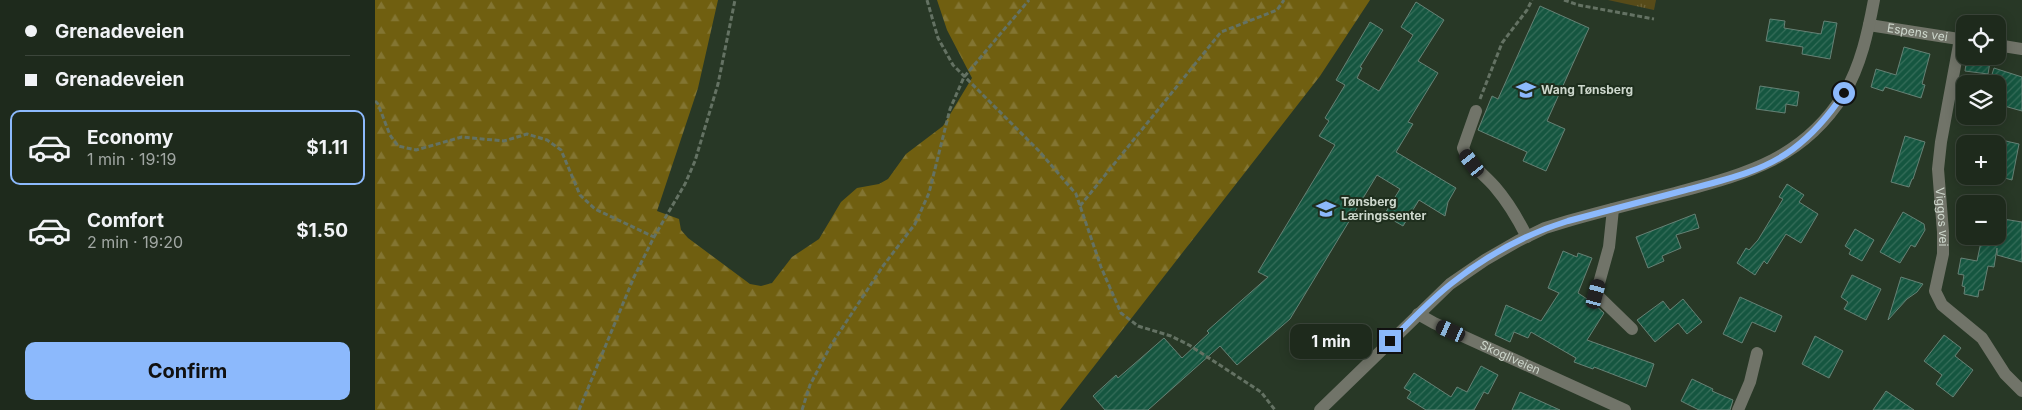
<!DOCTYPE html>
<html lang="en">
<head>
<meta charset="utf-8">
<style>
  :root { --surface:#1e2a1c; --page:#263225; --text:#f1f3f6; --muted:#a1a7a3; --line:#3c463b; --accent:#8cb9fc }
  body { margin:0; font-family:Inter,sans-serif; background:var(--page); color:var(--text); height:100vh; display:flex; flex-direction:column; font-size:19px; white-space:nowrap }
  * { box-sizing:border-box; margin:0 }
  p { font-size:16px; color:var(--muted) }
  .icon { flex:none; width:28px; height:28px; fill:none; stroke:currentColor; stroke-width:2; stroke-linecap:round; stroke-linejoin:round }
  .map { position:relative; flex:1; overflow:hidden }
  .details { display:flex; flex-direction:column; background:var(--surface); width:375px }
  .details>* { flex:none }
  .hud { display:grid; align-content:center; height:110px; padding:0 25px; background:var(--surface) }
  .controls { position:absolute; left:1581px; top:15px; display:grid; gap:10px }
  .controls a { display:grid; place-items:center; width:50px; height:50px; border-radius:10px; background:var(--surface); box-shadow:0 2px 12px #0003,0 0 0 1px var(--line); font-size:25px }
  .end { position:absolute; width:22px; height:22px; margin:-11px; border:6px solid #8cb9fc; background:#111; box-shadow:0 0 0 2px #111 }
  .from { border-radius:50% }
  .bubble { position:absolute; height:35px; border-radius:10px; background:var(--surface); box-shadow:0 2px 12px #0003,0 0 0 1px var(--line); font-size:16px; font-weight:700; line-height:35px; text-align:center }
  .car { position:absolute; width:15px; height:30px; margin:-15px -8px; border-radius:6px; box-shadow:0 0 4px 1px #0007; background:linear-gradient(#222 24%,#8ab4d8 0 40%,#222 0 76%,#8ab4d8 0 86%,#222 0) }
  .hud b { display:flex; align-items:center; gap:18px; height:48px; font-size:19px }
  .hud b+b { border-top:1px solid var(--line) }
  .hud i { width:12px; height:12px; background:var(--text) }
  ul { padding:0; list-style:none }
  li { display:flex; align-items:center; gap:15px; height:75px; margin:0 10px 8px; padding:0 15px; border:2px solid transparent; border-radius:10px }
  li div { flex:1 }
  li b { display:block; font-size:19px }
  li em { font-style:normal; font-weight:700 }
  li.on { border-color:var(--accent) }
  li>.icon { width:45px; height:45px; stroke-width:1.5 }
  .action { display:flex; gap:10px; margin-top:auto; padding:10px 25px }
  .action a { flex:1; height:58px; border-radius:10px; background:var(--accent); color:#111; font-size:20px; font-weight:700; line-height:58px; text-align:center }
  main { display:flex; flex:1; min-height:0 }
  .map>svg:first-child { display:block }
  .grass { fill:url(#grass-tufts) }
  .forest { fill:url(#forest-firs) }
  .building { fill:url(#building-hatch); stroke:#668175 }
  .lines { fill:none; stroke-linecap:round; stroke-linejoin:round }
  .path { stroke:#647263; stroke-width:3; stroke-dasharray:5 2.5; stroke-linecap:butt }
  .minor { stroke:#717469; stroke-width:12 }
  .route { stroke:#8cb9fc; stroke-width:6 }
  .labels { text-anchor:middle; stroke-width:4; stroke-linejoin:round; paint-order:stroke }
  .street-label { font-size:12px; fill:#cdd7cc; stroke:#1e2e1d }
  .poi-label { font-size:12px; font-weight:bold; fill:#cdd7cc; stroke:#1e2e1d; text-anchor:start }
</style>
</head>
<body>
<main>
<section class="details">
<div class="hud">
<b><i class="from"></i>Grenadeveien</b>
<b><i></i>Grenadeveien</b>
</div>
<ul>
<li class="on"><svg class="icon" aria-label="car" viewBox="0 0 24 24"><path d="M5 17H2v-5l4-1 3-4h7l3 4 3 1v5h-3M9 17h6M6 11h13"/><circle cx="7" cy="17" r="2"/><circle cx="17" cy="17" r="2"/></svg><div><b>Economy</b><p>1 min · 19:19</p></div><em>$1.11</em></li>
<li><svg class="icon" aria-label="car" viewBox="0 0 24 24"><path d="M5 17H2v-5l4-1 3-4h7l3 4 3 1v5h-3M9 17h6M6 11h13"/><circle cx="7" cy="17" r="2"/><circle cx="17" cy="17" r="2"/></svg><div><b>Comfort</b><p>2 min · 19:20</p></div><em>$1.50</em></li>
</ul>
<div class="action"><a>Confirm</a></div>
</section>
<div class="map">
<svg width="1647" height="410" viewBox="0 0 1647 410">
  <defs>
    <pattern id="grass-tufts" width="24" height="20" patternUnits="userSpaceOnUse" patternTransform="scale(1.25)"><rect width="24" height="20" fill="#574b19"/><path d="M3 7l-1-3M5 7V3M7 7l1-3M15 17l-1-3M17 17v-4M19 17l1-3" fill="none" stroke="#6e6439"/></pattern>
    <pattern id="forest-firs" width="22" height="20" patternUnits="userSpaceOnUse" patternTransform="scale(1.25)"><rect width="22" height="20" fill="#705f10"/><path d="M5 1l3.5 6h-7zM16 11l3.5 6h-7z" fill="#837532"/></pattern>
    <pattern id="building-hatch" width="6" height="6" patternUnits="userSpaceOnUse" patternTransform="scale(1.25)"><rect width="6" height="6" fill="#155640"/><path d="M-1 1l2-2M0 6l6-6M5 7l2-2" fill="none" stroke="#366e5a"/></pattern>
  </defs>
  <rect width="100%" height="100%" fill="#283826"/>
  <path class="grass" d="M1233,0H1281L1279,10Z"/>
  <path class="forest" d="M0,0H343L323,88L282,211L304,219L306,230L313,238L375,284L386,286L397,283L417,257L444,239L466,202L482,188L504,184L513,179L531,154L568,126L597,78L572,30L562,0H995L945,76L685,410H0Z"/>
  <path class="building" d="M1041,2L1069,20L1043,61L1063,73L1033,122L1038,124L1021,152L1081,188L1073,202L1070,216L1044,200L1028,226L1009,215L1025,189L1002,175L915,319L862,365L845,346L773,410H730L718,396L741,375L743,378L789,338L807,358L834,333L832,331L893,277L883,272L960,145L944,136L954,121L950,118L970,85L961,80L995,22L1008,30L985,67L987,68L982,78L1004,91L1038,35L1026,27Z
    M1165,6L1214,28L1172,121L1190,129L1171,171L1148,161L1152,152L1103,130L1117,96L1123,99Z
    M1395,19L1410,21L1409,28L1446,34L1449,21L1462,23L1455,59L1427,54L1428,47L1391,41Z
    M1529,47L1555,54L1547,84L1550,85L1546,98L1510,87L1508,91L1496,87L1501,69L1521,75Z
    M1592,56H1616L1613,74L1590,71Z
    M1619,68L1647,77V111L1622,104V84H1614Z
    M1385,86L1424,92L1422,106L1411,104L1410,113L1381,109Z
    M1530,136L1550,142L1538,179H1537L1534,187L1516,182Z
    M1622,139L1644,144L1637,180L1622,176Z
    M1412,184L1429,195L1424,202L1443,214L1426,243L1411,234L1392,264L1389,261L1380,275L1362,263L1371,248L1374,250L1383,240L1408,199L1404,197Z
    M1528,212L1549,224L1550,230L1540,247L1536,245L1525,263L1505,252Z
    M1320,214L1324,228L1301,235L1306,248L1287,256L1289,261L1273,268L1261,237Z
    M1622,218L1647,222V262L1622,255V248L1619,267L1613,266L1608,290H1604L1603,297L1589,294L1590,287L1587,286L1589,275L1583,274L1586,258L1602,261L1606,242L1622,245Z
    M1480,229L1499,240L1487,261L1474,254L1476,250L1470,246Z
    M1188,251L1202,257L1203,253L1217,258L1203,293L1218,303L1229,313L1212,340L1279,364L1271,387L1219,367L1218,369L1199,362L1201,358L1156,332L1153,338L1139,332L1135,342L1120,335L1131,305L1166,321L1184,293L1173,288Z
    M1477,275L1506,289L1491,320L1469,309L1473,302L1466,297Z
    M1526,277L1548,284L1542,292L1532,299L1513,320Z
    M1365,297L1407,316L1400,332L1377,322L1367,343L1348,334Z
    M1308,299L1327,322L1312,334L1303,323L1280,342L1262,320L1288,301L1295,310Z
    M1569,335L1586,348L1580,356L1598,370L1578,397L1561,384L1567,375L1549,361Z
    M1440,336L1468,351L1454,378L1427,364Z
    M1106,366L1123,375L1113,394L1109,392L1099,410H1051L1032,398L1036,392L1029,388L1039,373L1076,397L1082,387L1092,392Z
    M1317,379L1338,389L1337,391L1358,400L1355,410H1324L1306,401Z
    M1511,391L1539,410H1498Z
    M1145,392L1185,410H1137Z"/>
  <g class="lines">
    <path class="path" d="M552,0L563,38L578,65L664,151L701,194L726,267L746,313L763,326L796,336L814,345L886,392L900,410
      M1189,0L1203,5L1279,19
      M1105,99L1127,43L1152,10L1157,0
      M0,101L3,104L15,135L23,146L41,150L87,137L129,141L152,134L172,140L186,150L205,195L220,209L279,237
      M705,206L846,32L902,10L909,0
      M204,410L259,277L279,237L310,184L320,161L343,84L360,0
      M427,410L435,385L456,345L508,266L540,224L554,193L575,109L589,77L654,0"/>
    <g class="minor">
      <path id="s1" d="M1494,25L1590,40"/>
      <path id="s2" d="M1585,39L1566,142L1563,169L1568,232V254L1560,291L1567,305L1607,338L1630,374L1647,391"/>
      <path d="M1622,45L1647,49"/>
      <path d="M1101,111L1088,148C1094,165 1109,174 1120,187C1133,202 1143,219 1152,237"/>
      <path d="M1238,209L1234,247L1221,294L1257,329"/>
      <path id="s3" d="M1043,314L1059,323L1250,410"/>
      <path d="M945,410L1075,284L1110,260L1143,241L1170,228L1193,221C1228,211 1264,202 1300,193C1370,174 1428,160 1469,94C1486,65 1493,32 1499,0"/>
      <path d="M1363,410L1375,382L1382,353"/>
    </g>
  </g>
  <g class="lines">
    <path class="route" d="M1015,341C1035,322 1055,300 1077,283C1111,256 1151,234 1193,221C1231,211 1269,201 1307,191C1345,181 1386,173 1418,149C1438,134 1455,114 1469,93"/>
  </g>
  <defs>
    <symbol id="school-bare" viewBox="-9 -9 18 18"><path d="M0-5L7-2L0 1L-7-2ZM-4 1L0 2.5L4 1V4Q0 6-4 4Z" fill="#8cb9fc" stroke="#1e2e1d" stroke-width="2.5" paint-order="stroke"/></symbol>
  </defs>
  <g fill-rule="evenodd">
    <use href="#school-bare" x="1137" y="76" width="28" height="28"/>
    <use href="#school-bare" x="937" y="195" width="28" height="28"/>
  </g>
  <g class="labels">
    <g class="street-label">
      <text dy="4" stroke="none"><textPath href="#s1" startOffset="49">Espens vei</textPath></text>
      <text dy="4" stroke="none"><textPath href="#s2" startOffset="180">Viggos vei</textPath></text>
      <text dy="4" stroke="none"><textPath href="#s3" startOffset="102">Skogliveien</textPath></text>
    </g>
    <g class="poi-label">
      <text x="1166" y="94">Wang Tønsberg</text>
      <text x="966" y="206">Tønsberg<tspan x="966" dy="14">Læringssenter</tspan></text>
    </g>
  </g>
</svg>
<div class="controls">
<a><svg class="icon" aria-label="locate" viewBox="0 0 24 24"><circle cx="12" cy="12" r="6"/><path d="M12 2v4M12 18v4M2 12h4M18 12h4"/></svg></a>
<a><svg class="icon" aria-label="layers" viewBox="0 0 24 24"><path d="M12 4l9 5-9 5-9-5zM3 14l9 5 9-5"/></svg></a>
<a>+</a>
<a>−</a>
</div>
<i class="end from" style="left:1469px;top:93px"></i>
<i class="end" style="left:1015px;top:341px"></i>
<div class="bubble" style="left:915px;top:324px;width:82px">1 min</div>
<i class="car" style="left:1097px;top:163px;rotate:323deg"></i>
<i class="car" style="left:1221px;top:294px;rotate:15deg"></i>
<i class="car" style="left:1076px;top:331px;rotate:294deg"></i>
</div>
</main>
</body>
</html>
